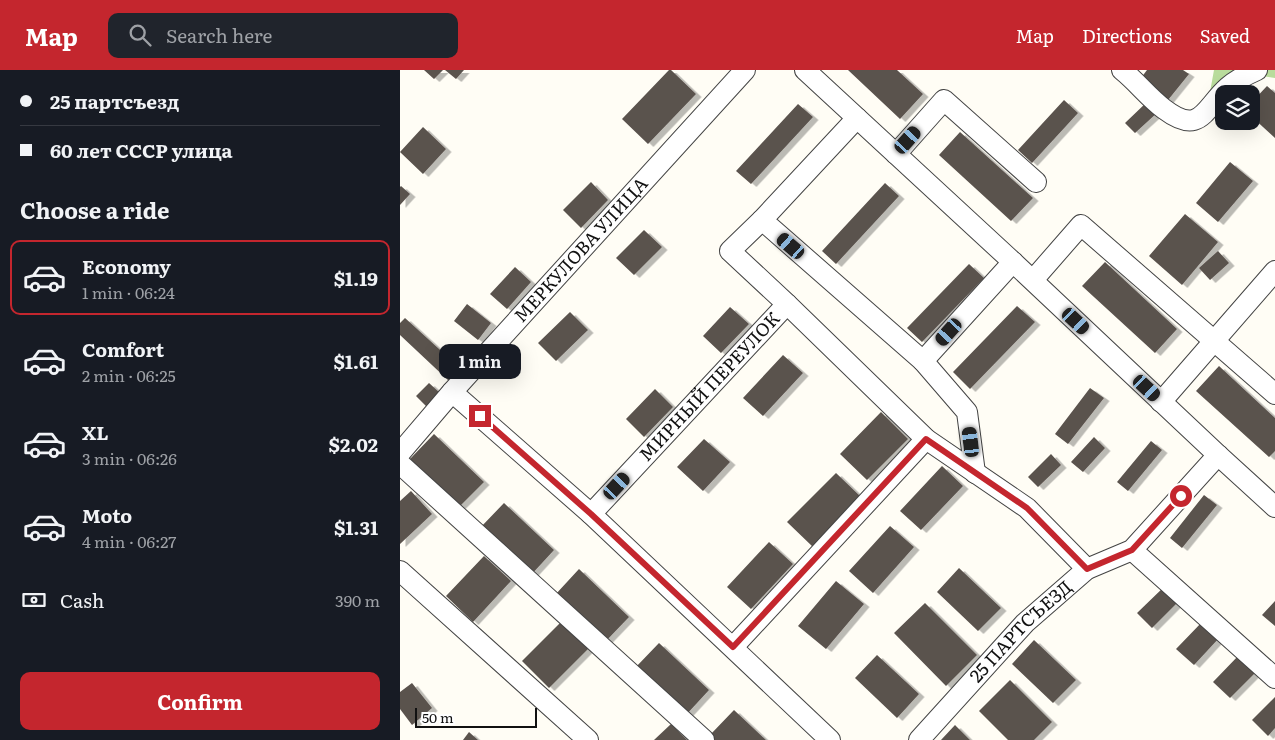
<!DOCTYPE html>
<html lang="en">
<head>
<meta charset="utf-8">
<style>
  :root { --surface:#171b24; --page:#20242c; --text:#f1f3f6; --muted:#9ea1a6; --line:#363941; --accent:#c4262e }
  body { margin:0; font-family:Literata,serif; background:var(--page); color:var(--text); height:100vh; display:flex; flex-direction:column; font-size:19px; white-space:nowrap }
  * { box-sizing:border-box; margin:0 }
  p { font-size:16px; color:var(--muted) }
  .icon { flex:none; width:28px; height:28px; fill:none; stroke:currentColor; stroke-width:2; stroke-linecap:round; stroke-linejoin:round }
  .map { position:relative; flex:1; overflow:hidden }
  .panel { display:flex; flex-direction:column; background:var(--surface); width:400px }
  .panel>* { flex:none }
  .hud { display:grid; align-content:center; height:110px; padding:0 20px; background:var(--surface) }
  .controls { position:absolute; left:815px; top:15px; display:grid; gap:10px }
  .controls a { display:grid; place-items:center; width:45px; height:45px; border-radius:10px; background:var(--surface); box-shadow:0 5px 20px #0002; font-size:25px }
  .scale { position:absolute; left:15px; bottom:12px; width:122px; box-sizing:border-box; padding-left:5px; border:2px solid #111; border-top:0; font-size:14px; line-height:18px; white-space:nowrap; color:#111; -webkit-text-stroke:4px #fff; paint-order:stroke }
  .end { position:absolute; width:22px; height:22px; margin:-11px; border:6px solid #c4262e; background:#fff; box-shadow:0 0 0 2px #fff }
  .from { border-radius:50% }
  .bubble { position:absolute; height:35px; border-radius:10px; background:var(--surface); box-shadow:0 5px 20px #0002; font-size:16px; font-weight:700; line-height:35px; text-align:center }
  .car { position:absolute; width:15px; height:30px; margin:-15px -8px; border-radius:6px; box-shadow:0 0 4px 1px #0007; background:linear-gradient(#222 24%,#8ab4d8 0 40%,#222 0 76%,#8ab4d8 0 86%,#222 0) }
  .hud b { display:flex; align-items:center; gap:18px; height:48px; font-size:19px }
  .hud b+b { border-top:1px solid var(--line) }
  .hud i { width:12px; height:12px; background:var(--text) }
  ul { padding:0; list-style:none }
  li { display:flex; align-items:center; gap:15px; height:75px; margin:0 10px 8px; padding:0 10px; border:2px solid transparent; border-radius:10px }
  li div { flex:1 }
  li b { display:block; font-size:19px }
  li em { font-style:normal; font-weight:700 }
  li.current { border-color:var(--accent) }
  li>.icon { width:45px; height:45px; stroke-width:1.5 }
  h2 { padding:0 20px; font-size:22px; line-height:60px }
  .pay { display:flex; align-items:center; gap:12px; height:55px; padding:0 20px; font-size:19px }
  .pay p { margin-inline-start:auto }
  .primary-button { display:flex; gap:10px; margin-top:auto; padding:10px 20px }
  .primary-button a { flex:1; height:58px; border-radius:10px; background:var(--accent); color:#fff; font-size:20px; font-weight:700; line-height:58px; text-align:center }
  header { display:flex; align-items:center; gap:30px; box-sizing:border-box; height:70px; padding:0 25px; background:var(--accent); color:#fff }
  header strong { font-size:24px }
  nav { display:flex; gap:28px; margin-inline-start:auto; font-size:18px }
  .search { width:350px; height:45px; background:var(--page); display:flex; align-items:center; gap:12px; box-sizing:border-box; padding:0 18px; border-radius:10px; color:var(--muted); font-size:19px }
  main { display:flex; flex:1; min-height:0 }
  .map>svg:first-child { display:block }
  .forest { fill:#b9dc9c }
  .building { fill:#5a524d; filter:url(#shadow) }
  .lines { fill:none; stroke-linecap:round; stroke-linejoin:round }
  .minor-casing { stroke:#444; stroke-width:22 }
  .minor { stroke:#fff; stroke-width:20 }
  .route { stroke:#c4262e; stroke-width:6 }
  .labels { text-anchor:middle; stroke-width:5; stroke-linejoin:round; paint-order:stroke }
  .street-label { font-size:18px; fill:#111; stroke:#fff }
</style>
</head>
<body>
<header>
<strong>Map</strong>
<div class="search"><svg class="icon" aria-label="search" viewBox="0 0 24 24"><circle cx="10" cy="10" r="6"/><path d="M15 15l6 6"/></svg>Search here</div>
<nav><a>Map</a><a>Directions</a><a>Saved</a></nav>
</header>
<main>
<section class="panel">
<div class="hud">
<b><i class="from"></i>25 партсъезд</b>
<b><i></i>60 лет СССР улица</b>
</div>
<h2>Choose a ride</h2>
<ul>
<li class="current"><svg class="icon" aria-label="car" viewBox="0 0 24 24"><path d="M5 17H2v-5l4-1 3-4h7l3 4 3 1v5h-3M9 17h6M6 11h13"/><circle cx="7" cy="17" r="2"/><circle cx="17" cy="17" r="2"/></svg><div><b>Economy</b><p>1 min · 06:24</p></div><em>$1.19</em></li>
<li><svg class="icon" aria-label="car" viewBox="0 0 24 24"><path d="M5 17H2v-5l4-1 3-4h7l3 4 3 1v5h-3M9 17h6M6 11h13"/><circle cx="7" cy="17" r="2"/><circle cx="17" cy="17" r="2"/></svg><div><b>Comfort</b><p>2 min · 06:25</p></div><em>$1.61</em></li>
<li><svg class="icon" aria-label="car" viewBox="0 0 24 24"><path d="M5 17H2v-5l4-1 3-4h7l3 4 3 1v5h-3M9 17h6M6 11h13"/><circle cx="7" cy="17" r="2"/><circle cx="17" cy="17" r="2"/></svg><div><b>XL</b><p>3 min · 06:26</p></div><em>$2.02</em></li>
<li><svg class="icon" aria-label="car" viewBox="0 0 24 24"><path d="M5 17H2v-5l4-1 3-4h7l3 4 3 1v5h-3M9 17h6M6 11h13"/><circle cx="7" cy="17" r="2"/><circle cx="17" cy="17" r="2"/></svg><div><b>Moto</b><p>4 min · 06:27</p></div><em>$1.31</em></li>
</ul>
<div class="pay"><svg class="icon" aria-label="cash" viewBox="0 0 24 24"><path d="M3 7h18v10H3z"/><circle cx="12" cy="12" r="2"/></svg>Cash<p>390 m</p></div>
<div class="primary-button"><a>Confirm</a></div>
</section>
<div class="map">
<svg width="875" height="670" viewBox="0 0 875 670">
  <defs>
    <filter id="shadow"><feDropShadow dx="5.5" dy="3" stdDeviation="0" flood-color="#0004"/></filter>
  </defs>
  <rect width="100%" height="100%" fill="#fffdf5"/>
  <path class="forest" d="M814,0H875V8L854,5L810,22Z"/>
  <path class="building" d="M24,0H43L34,9Z
    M45,0H64L56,9Z
    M269,0H271L296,24L248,74L222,49Z
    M448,0H497L523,24L500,49Z
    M747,0H783L789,4L768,30L741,8Z
    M867,16L875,23V68L851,46V33Z
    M664,30L678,43L632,93L618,80Z
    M748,31L758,42L735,63L725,53Z
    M398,34L413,47L351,114L336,101Z
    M23,57L46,79L23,104L0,82Z
    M560,62L633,128L611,151L539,85Z
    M830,92L853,111L818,152L796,133Z
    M191,112L208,130L181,158L163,140Z
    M485,113L499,126L436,194L422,181Z
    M1,116L10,124L0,135V117Z
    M785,144L818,172L782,215L749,186Z
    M244,160L262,177L234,205L216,188Z
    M818,181L829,193L810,210L799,198Z
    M705,192L777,259L755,283L682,216Z
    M569,194L584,208L522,272L507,258Z
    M115,197L131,212L107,239L90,224Z
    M67,234L91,253L78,270L54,251Z
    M617,236L635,252L570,319L553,302Z
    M330,237L349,254L321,283L303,266Z
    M170,242L188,260L156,291L138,273Z
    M5,248L61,299L49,311L0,265V253Z
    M383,285L403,303L363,346L343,328Z
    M819,296L875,348V381L869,387L796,321Z
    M29,313L40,323L27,337L16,326Z
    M690,318L704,328L668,374L655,364Z
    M255,319L273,337L244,367L226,349Z
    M481,342L508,369L467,410L440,384Z
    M34,364L84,412L59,437L9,390Z
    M694,367L705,378L683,402L671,392Z
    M304,369L330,392L303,421L277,397Z
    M751,371L762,380L728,421L717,412Z
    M651,384L661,395L638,417L628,407Z
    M542,396L563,416L521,460L500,441Z
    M436,403L461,427L413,477L387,452Z
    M11,421L32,444L0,474V431Z
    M804,425L817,435L782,478L770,468Z
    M104,433L154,480L130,506L80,458Z
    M490,456L514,477L473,523L449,501Z
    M369,472L393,494L351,539L327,517Z
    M84,486L111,511L73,552L46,526Z
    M559,498L601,538L578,561L537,522Z
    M179,499L229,547L205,572L155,525Z
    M436,511L464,534L426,579L398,556Z
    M766,515L780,530L752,558L737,543Z
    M875,531V556L862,545Z
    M525,533L577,585L546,616L494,563Z
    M803,551L820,567L794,595L776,579Z
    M161,552L188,579L149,618L122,591Z
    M634,570L676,610L653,633L612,594Z
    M259,573L309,620L285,646L235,598Z
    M840,584L857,601L830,628L813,612Z
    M477,585L519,624L497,648L455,608Z
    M610,610L652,652L634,670H608L579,641Z
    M12,613L32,638L12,655L0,639V622Z
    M875,627V658L868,666L852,650Z
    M334,640L366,670H315L310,665Z
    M271,654L287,670H254Z
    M555,655L570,670H541Z
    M69,662L78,670H63Z"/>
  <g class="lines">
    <defs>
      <g id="minor">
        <path d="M405,0L613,192L818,385L875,437"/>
        <path d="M722,0C737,12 749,28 764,39C801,67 804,38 828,17C836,10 848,4 857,0"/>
        <path d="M457,48L362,150L523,291L613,192"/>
        <path d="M496,84L544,30L636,112"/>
        <path d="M362,150L330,181L387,234L526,369L627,438L687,499"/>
        <path d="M633,210L681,155L875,324"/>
        <path d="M523,291L567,342L575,403"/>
        <path d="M52,322L191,444L430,670"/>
        <path d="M761,332L875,201"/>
        <path id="s1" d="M0,383L52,322L345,0"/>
        <path d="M0,394L304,670"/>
        <path id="s2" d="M191,444L387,234"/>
        <path d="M732,480L875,608"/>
        <path d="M0,501L188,670"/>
        <path d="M333,577L526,369"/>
        <path id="s3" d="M519,670L625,553L687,499L732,480L818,385"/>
      </g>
    </defs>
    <use href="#minor" class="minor-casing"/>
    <use href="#minor" class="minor"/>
  </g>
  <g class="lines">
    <path class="route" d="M80,346L191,444L333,577L526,369L627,438L687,499L732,480L781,426"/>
  </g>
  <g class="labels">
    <g class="street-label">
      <text dy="6" stroke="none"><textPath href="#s1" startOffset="272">МЕРКУЛОВА УЛИЦА</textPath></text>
      <text dy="6" stroke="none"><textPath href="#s2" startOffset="174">МИРНЫЙ ПЕРЕУЛОК</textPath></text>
      <text dy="6" stroke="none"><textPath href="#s3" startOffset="149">25 ПАРТСЪЕЗД</textPath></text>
    </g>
  </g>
</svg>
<div class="controls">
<a><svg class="icon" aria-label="layers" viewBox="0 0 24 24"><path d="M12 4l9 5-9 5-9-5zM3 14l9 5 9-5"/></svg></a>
</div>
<div class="scale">50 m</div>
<i class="end from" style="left:781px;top:426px"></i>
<i class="end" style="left:80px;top:346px"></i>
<div class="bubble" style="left:39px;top:274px;width:82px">1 min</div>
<i class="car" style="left:508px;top:70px;rotate:42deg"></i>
<i class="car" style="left:391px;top:176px;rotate:311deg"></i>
<i class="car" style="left:676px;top:251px;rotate:133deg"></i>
<i class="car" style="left:549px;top:262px;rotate:222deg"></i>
<i class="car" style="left:747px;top:318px;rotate:133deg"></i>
<i class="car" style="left:571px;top:372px;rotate:353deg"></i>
<i class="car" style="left:217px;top:416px;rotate:43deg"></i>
</div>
</main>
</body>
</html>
